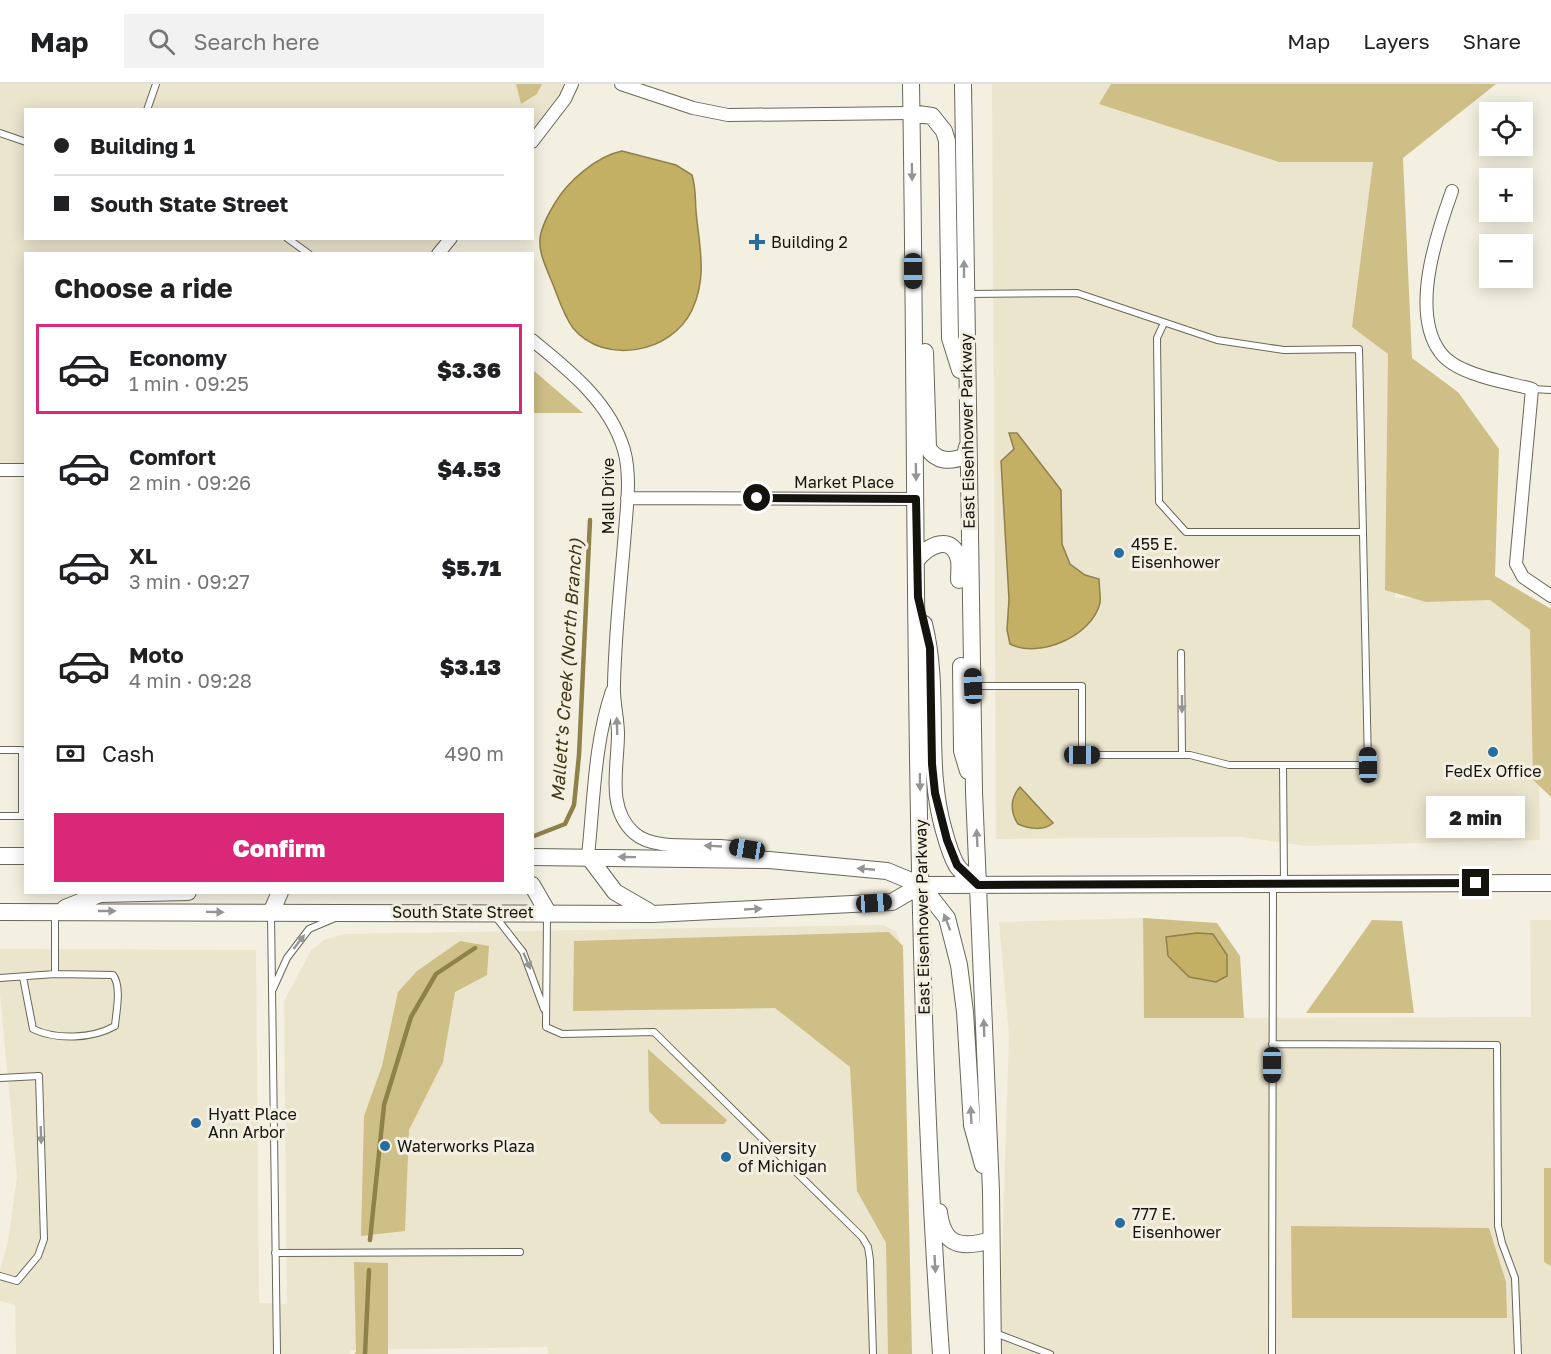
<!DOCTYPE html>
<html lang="en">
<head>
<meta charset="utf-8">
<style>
  :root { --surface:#fff; --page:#f2f2f2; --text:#202124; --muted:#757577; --line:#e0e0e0; --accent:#db2777 }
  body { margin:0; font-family:"Golos Text",sans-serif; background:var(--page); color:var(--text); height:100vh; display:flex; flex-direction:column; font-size:22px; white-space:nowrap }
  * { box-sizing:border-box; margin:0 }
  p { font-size:20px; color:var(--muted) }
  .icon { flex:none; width:33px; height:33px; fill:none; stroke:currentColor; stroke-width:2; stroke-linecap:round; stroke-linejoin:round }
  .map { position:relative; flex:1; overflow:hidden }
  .side { position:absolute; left:24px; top:168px; width:510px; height:642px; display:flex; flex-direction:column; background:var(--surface); border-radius:0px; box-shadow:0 3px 15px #0003 }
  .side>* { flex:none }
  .banner { position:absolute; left:24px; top:24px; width:510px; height:132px; border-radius:0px; box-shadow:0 3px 15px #0003; display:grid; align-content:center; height:132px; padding:0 30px; background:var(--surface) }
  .fabs { position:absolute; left:1479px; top:18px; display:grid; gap:12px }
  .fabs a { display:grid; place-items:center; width:54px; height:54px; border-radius:0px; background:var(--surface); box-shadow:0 3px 15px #0003; font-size:30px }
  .end { position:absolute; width:27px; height:27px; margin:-14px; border:8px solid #14130e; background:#fff; box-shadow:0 0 0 3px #fff }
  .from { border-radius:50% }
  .bubble { position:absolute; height:42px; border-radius:0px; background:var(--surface); box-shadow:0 3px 15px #0003; font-size:20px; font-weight:800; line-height:42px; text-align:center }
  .car { position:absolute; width:18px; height:36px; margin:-18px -9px; border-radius:8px; box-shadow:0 0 4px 2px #0007; background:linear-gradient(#222 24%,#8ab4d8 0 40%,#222 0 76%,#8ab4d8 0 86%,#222 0) }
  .banner b { display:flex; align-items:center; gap:21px; height:57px; font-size:22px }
  .banner b+b { border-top:2px solid var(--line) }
  .banner i { width:15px; height:15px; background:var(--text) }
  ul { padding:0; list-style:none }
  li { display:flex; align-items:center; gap:18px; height:90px; margin:0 12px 9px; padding:0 18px; border:3px solid transparent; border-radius:0px }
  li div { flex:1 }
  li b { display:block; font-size:22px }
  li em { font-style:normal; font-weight:800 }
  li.selected { border-color:var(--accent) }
  li>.icon { width:54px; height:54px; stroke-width:1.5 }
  h2 { padding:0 30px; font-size:27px; line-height:72px }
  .pay { display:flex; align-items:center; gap:15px; height:66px; padding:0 30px; font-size:22px }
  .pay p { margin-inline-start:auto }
  .button { display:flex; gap:12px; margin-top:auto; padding:12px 30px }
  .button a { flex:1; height:69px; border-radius:0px; background:var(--accent); color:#fff; font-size:24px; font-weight:800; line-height:69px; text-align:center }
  header { display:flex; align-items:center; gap:36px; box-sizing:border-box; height:84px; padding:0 30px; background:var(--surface); border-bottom:2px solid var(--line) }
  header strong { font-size:28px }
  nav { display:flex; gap:33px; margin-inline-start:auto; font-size:21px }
  .search { width:420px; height:54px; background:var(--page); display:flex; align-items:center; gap:15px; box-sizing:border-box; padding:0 21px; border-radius:0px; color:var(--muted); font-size:22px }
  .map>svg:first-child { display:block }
  .built { fill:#ebe5ce }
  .green { fill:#cebf87 }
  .water { fill:#c4b064; stroke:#8f814a; stroke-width:1.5 }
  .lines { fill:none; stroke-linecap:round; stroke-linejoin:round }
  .stream { stroke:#8f814a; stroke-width:4.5 }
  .lane-casing { stroke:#6a6659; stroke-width:8 }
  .street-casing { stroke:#6a6659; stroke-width:14 }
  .secondary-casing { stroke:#6a6659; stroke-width:18 }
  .lane { stroke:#fff; stroke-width:6 }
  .street { stroke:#fff; stroke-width:12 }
  .secondary { stroke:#fff; stroke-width:16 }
  .oneway { fill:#959593 }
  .route { stroke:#14130e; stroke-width:8 }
  .poi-dot { fill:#276da2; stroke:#f4f0e1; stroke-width:2 }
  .labels { text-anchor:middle; stroke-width:6; stroke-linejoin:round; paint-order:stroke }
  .poi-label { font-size:16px; fill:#14130e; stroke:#f4f0e1; text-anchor:start }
  .street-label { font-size:16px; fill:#14130e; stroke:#f4f0e1 }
  .water-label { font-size:18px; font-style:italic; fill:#3f3615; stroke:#f4f0e1 }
</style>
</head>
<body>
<header>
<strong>Map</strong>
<div class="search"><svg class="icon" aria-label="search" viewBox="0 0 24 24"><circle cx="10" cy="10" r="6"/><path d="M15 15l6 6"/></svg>Search here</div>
<nav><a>Map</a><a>Layers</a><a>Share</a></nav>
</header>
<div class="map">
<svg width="1551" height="1270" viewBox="0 0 1551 1270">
  <rect width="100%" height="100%" fill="#f4f0e1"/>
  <path class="built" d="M0,0H572L533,58L532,26H26V154L451,155L438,170H26L25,386H0Z
    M992,0H1189L1395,47V514L1490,512L1507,516L1537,554L1540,756L1306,762L1240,753L996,755Z
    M1143,834L1144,934L1531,933L1530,836H1551V1270H999L1009,951L999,838Z
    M883,841L897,848L902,865L909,1270H548L547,1263L351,1266L350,1270H16L15,1221L0,1217V1187L8,1157L17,1093L0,910V865L256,866L259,1219L287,1220L284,917L311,866L324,856L343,850Z"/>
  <path class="green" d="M516,0H542L537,10L521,20Z
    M1111,0H1496L1403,74L1412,274L1458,308L1499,365L1495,492L1551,525V713L1533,696L1530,546L1490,516L1426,518L1385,506L1388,270L1352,243L1373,78H1279L1099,20Z
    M532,286H533L583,329H533Z
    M1143,834L1217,839L1240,872L1244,934H1144Z
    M1372,836L1402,837L1414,929H1306Z
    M889,848L903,862L912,1270H888L886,1159L857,1107L850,983L775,924L573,927L574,857Z
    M460,857L489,862L487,891L455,908L443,978L409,1046L405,1147L361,1152L364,1032L382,982L398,908L417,887Z
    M648,965L727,1036L724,1040H661L649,1027Z
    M1544,1084H1551V1182L1544,1178Z
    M1291,1142L1489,1144L1506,1198L1507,1234H1292Z
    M354,1178L388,1179V1270H354L356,1268Z"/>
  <path class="water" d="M622,67L676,81L692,91C696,104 695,114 696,127C699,162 708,192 692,226C672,269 604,282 573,244C564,232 559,216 554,203C538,164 532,156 555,119C568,97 597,72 622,67Z
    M1009,349H1017L1061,406L1062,460L1070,480L1085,491L1099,495C1099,503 1101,512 1100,519C1092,552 1039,575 1010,560L1007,546L1009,515L1001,377L1014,365Z
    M1020,703L1053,739C1044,747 1029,745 1018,740C1010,728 1010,714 1020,703Z
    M1197,849L1213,850L1227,871V892L1216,898L1189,893L1168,872L1166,853Z"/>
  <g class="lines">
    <path class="stream" d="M534,752L565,740L574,721L579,671L590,436
      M370,1156L384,1021L411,933L436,890L475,864
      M365,1270L369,1186"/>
    <defs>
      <path id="lane" d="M147,26L156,0
        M0,49L26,58
        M287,154L309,170
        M968,210L1077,209L1217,256L1284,266L1359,265L1368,681H1283
        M1164,239L1157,254L1159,418L1186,448H1363
        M1532,305L1551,306
        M1181,569L1182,671
        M973,602H1082V671H1190L1229,681H1283L1284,797
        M0,666H22V731
        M0,732H25
        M271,830L277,1270
        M547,831L546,943L562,950L654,948L862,1153L868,1163L870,1176L873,1270
        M495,832L523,868L544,925
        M23,893L33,945C56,956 92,955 115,942C116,928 122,903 113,891L55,890
        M0,894L55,890V829
        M273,905L287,874L309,845L335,834
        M1272,960L1497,961L1498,1142L1502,1159L1515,1194L1518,1270
        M0,994L39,992L44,1155L38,1172L17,1197L0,1192
        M275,1169L520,1168
        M995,1249L1050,1270
        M1272,1270L1273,800"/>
      <path id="street" d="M621,0L693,24L728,31L911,29
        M532,58L565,15L572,0
        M1452,107C1437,149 1410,227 1440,268C1456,291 1506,298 1532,305L1516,480L1523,493L1551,512
        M438,170L451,154
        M532,256C569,286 610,318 624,366C631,391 627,421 625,447C621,498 615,549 614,601C613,617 618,634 618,650C618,683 606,724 634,749C655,768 703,759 731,763C743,764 753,769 765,774
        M0,386H26
        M627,414L916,415
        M588,772C594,716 594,660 612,607"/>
      <path id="secondary" d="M911,0C918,423 911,848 941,1270
        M963,0L974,708L991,1107L993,1270
        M911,29L932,32L944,47L947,57L950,254L960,286
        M925,268L928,364C936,378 951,378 965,372L967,363
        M916,477C927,461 953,449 959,476C960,482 959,490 959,496
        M924,540C941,608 924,678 944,747C947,758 951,772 957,782C962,789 971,795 978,801
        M961,582L962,667L968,687
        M0,772H26
        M588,772L615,808L648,827
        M532,773L769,776L887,787L921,801L1551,799
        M532,801L547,827
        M921,801L947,834L959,881L965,928L972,1041L983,1081
        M65,824L100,810L188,808
        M0,828L653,830L892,818L921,801
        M271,829L280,808
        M939,1128C943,1162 961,1165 991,1156"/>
    </defs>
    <use href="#lane" class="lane-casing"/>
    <use href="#street" class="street-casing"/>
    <use href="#secondary" class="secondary-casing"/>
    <use href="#lane" class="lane"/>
    <use href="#street" class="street"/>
    <use href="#secondary" class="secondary"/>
  </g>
  <defs><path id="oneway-solid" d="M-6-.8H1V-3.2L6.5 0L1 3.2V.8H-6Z" transform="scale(1.5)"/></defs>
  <g class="oneway">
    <use href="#oneway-solid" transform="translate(912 88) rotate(89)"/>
    <use href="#oneway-solid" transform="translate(964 185) rotate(-90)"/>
    <use href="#oneway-solid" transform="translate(916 388) rotate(89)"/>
    <use href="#oneway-solid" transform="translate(1182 620) rotate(90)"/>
    <use href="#oneway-solid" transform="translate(617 642) rotate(-92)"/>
    <use href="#oneway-solid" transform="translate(920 698) rotate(89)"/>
    <use href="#oneway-solid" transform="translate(977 754) rotate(-93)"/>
    <use href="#oneway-solid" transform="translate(713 762) rotate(-177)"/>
    <use href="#oneway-solid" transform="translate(627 773) rotate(-179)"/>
    <use href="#oneway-solid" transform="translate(866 785) rotate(-175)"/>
    <use href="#oneway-solid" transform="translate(753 825) rotate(-3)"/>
    <use href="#oneway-solid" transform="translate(107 827)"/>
    <use href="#oneway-solid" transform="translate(215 828) rotate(1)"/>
    <use href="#oneway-solid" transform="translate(947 838) rotate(-111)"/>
    <use href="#oneway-solid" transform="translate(299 858) rotate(-52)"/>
    <use href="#oneway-solid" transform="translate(527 877) rotate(66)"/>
    <use href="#oneway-solid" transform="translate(984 944) rotate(-92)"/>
    <use href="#oneway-solid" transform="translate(971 1031) rotate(-93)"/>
    <use href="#oneway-solid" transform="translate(41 1051) rotate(88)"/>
    <use href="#oneway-solid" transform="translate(935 1180) rotate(87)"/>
  </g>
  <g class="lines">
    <path class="route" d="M757,414L916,415L918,513L930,564L932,680L935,709L947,756L957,781L978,801L1476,799"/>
  </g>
  <g class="poi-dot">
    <path d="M754 149h6v6h6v6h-6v6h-6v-6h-6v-6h6z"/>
    <circle cx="1119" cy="469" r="6"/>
    <circle cx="1493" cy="668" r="6"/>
    <circle cx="196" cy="1039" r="6"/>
    <circle cx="385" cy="1062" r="6"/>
    <circle cx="726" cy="1073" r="6"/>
    <circle cx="1120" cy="1139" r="6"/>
  </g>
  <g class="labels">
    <g class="poi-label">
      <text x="771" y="164">Building 2</text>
      <text x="1131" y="466">455 E.<tspan x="1131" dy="18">Eisenhower</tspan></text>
      <text x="1493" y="693" text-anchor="middle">FedEx Office</text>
      <text x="208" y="1036">Hyatt Place<tspan x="208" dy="18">Ann Arbor</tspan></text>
      <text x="397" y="1068">Waterworks Plaza</text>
      <text x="738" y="1070">University<tspan x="738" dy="18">of Michigan</tspan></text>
      <text x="1132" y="1136">777 E.<tspan x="1132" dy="18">Eisenhower</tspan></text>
    </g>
    <g class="street-label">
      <text transform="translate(967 347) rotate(-91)" y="6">East Eisenhower Parkway</text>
      <text x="844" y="404">Market Place</text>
      <text transform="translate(608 412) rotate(-90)" y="6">Mall Drive</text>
      <text x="463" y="834">South State Street</text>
      <text transform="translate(922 833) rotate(-91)" y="6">East Eisenhower Parkway</text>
    </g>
    <g class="water-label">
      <text transform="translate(567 586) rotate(-86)" y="6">Mallett's Creek (North Branch)</text>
    </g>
  </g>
</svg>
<div class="fabs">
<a><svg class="icon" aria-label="locate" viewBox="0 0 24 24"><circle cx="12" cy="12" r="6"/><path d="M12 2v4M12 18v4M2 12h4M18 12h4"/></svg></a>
<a>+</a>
<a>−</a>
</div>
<i class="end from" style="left:757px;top:414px"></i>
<i class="end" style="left:1476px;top:799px"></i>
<div class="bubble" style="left:1426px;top:712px;width:99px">2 min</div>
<i class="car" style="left:913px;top:187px;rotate:180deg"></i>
<i class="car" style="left:973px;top:602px;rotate:358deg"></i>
<i class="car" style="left:1082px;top:671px;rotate:90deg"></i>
<i class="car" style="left:1368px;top:681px;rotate:359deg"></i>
<i class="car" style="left:747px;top:765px;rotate:279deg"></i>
<i class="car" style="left:874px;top:819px;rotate:86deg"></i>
<i class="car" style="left:1272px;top:981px;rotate:180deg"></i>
<div class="banner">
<b><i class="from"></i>Building 1</b>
<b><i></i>South State Street</b>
</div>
<section class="side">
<h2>Choose a ride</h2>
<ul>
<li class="selected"><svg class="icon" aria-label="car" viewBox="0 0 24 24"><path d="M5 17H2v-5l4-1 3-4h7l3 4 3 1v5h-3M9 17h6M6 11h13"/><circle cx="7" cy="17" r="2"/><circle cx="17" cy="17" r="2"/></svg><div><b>Economy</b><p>1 min · 09:25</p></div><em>$3.36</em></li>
<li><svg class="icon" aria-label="car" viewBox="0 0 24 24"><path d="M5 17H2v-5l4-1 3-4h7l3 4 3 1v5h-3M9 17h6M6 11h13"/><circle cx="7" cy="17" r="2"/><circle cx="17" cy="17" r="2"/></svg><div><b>Comfort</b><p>2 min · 09:26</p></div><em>$4.53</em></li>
<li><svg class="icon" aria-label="car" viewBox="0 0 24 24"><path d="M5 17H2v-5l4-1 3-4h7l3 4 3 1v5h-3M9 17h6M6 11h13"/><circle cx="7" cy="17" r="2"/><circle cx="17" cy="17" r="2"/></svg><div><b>XL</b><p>3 min · 09:27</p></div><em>$5.71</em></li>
<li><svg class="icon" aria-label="car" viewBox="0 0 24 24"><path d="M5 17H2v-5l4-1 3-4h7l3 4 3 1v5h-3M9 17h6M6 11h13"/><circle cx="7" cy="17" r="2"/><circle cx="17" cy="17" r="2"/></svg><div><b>Moto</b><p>4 min · 09:28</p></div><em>$3.13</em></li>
</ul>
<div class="pay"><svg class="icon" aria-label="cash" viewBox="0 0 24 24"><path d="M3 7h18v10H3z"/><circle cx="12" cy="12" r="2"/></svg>Cash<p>490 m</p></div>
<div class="button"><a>Confirm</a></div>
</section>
</div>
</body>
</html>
